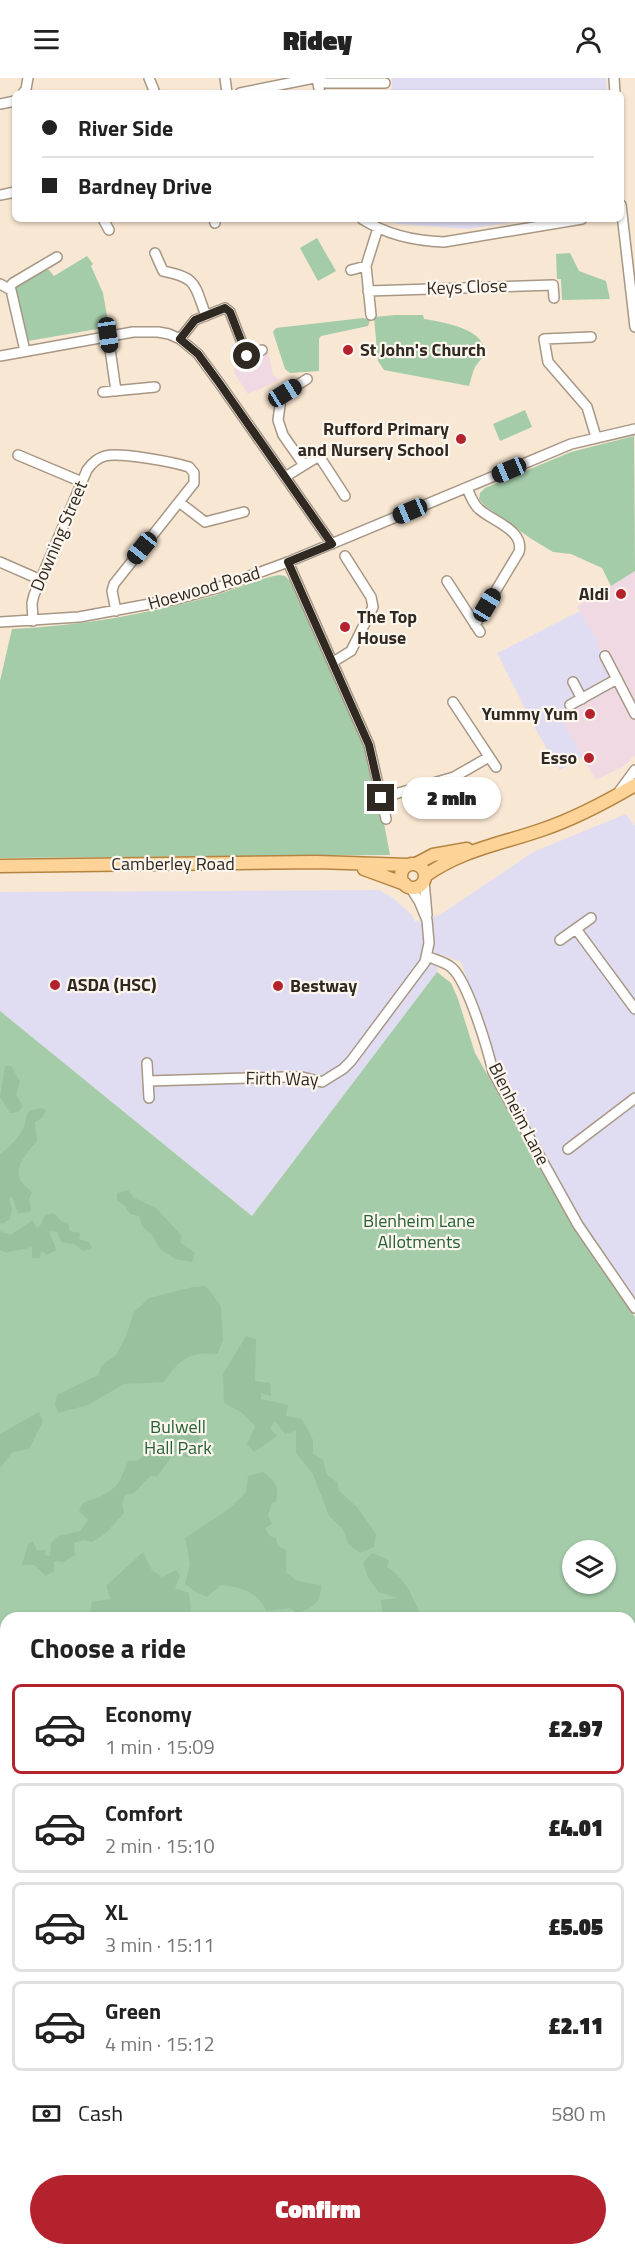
<!DOCTYPE html>
<html lang="en">
<head>
<meta charset="utf-8">
<style>
  :root { --surface:#fff; --page:#f6f6f6; --text:#222; --muted:#767676; --line:#e0e0e0; --accent:#b4222e }
  body { margin:0; font-family:"Titillium Web",sans-serif; background:var(--page); color:var(--text); height:100vh; display:flex; flex-direction:column; font-size:22px; white-space:nowrap }
  * { box-sizing:border-box; margin:0 }
  p { font-size:20px; color:var(--muted) }
  .icon { flex:none; width:33px; height:33px; fill:none; stroke:currentColor; stroke-width:2; stroke-linecap:round; stroke-linejoin:round }
  .map { position:relative; flex:1; overflow:hidden }
  .sheet { position:absolute; left:0px; top:1534px; width:636px; height:644px; display:flex; flex-direction:column; background:var(--surface); border-radius:18px 18px 0 0; box-shadow:0 2px 4px #0004 }
  .sheet>* { flex:none }
  .banner { position:absolute; left:12px; top:12px; width:612px; height:132px; border-radius:9px; box-shadow:0 2px 4px #0004; display:grid; align-content:center; height:132px; padding:0 30px; background:var(--surface) }
  .tools { position:absolute; left:562px; top:1462px; display:grid; gap:12px }
  .tools a { display:grid; place-items:center; width:54px; height:54px; border-radius:50%; background:var(--surface); box-shadow:0 2px 4px #0004; font-size:30px }
  .end { position:absolute; width:27px; height:27px; margin:-14px; border:8px solid #2f2921; background:#fff; box-shadow:0 0 0 3px #fff }
  .from { border-radius:50% }
  .bubble { position:absolute; height:42px; border-radius:21px; background:var(--surface); box-shadow:0 2px 4px #0004; font-size:20px; font-weight:800; line-height:42px; text-align:center }
  .car { position:absolute; width:18px; height:36px; margin:-18px -9px; border-radius:8px; box-shadow:0 0 4px 2px #0007; background:linear-gradient(#222 24%,#8ab4d8 0 40%,#222 0 76%,#8ab4d8 0 86%,#222 0) }
  .banner b { display:flex; align-items:center; gap:21px; height:57px; font-size:22px }
  .banner b+b { border-top:2px solid var(--line) }
  .banner i { width:15px; height:15px; background:var(--text) }
  ul { padding:0; list-style:none }
  li { display:flex; align-items:center; gap:18px; height:90px; margin:0 12px 9px; padding:0 18px; border:3px solid var(--line); border-radius:9px }
  li div { flex:1 }
  li b { display:block; font-size:22px }
  li em { font-style:normal; font-weight:800 }
  li.selected { border-color:var(--accent) }
  li>.icon { width:54px; height:54px; stroke-width:1.5 }
  h2 { padding:0 30px; font-size:27px; line-height:72px }
  .pay { display:flex; align-items:center; gap:15px; height:66px; padding:0 30px; font-size:22px }
  .pay p { margin-inline-start:auto }
  .action { display:flex; gap:12px; margin-top:auto; padding:12px 30px }
  .action a { flex:1; height:69px; border-radius:36px; background:var(--accent); color:#fff; font-size:24px; font-weight:800; line-height:69px; text-align:center }
  header { display:flex; justify-content:space-between; align-items:center; height:78px; padding:0 30px; background:var(--surface); font-size:27px; font-weight:800 }
  .map>svg:first-child { display:block }
  .commercial { fill:#f1d9e3 }
  .industrial { fill:#e0ddf3 }
  .green { fill:#a4cca9; fill-rule:evenodd }
  .forest { fill:#97c29d }
  .lines { fill:none; stroke-linecap:round; stroke-linejoin:round }
  .minor-casing { stroke:#a79784; stroke-width:12 }
  .major-casing { stroke:#b48442; stroke-width:15 }
  .minor { stroke:#fff; stroke-width:9 }
  .major { stroke:#fdd398; stroke-width:12 }
  .route { stroke:#2f2921; stroke-width:8 }
  .poi-dot { fill:#b4222e; stroke:#fdf6ee; stroke-width:2 }
  .labels { text-anchor:middle; stroke-width:4.5; stroke-linejoin:round; paint-order:stroke }
  .street-label { font-size:18px; fill:#2f2921; stroke:#fdf6ee }
  .poi-label { font-size:18px; font-weight:bold; fill:#2f2921; stroke:#fdf6ee; text-anchor:start }
  .park-label { font-size:18px; fill:#246233; stroke:#fdf6ee }
</style>
</head>
<body>
<header><svg class="icon" aria-label="menu" viewBox="0 0 24 24"><path d="M4 6h16M4 12h16M4 18h16"/></svg>Ridey<svg class="icon" aria-label="person" viewBox="0 0 24 24"><circle cx="12" cy="8" r="4"/><path d="M4 21q1-7 8-7t8 7"/></svg></header>
<div class="map">
<svg width="635" height="2177" viewBox="0 0 635 2177">
  <rect width="100%" height="100%" fill="#f8e7d2"/>
  <path class="commercial" d="M268,274L273,297L280,302L248,316L234,295L235,287Z
    M635,493V677L624,688L596,702L560,639L615,609L596,561L577,528Z"/>
  <path class="industrial" d="M392,0H606L607,15H392Z
    M386,141H530L468,151L398,146Z
    M580,533L596,561L615,610L560,639L583,679L560,692L536,652L497,575Z
    M626,736L635,748V1221L586,1152L498,990L461,884L440,876L437,894L252,1138L0,933V814L379,812L393,820L412,837L415,844L440,837L533,774Z"/>
  <path class="green" d="M317,160L336,193L318,203L300,170Z
    M570,175L579,193L606,203L610,221L562,222L561,201H557L556,176Z
    M87,178L93,186L91,188L103,215L109,249L28,263L15,214L16,209L44,191L49,192L54,198Z
    M395,237H423L424,241C441,244 484,250 484,273C484,280 478,284 475,289C472,295 471,302 469,308L384,292L378,283L374,239Z
    M363,240L370,242L368,248L321,258L319,261V293L290,295L285,291L273,254L276,250Z
    M525,332L532,349L500,363L493,346Z
    M634,358L635,493L611,508L602,490L571,476L553,474L530,460L484,427L479,421L480,415L485,410L571,374Z
    M279,497L285,498L293,506L365,666L379,719L390,777L0,780V603L12,551C80,548 147,536 213,518C235,512 256,501 279,497Z
    M437,894L451,905L458,921L475,975L579,1157L635,1239V1572L630,1573V1540H6V1955L0,1961V933L252,1138ZM573,1473H606V1506H573Z
    M635,1581V2177H261L235,2172H630V1582Z
    M6,1971V2139L0,2144V1977Z"/>
  <path class="forest" d="M5,988H11L20,1003L16,1017L23,1028L18,1034L10,1035L0,1019Z
    M43,1030L46,1033L42,1040L35,1044L37,1063C29,1072 12,1091 21,1103C24,1107 29,1111 32,1115L29,1121L31,1133L18,1136L12,1118L9,1122L12,1131L10,1141L2,1146L0,1145V1076C7,1072 19,1059 23,1051C30,1036 20,1033 43,1030Z
    M128,1112L134,1120L156,1130L182,1158L180,1164L195,1175L192,1184L175,1181L160,1171L153,1158L142,1148L139,1138L130,1136L125,1128L117,1122V1115Z
    M54,1135L61,1143L68,1145L70,1153L80,1155L79,1161L89,1164L92,1170L83,1173L74,1166L61,1164L57,1154L49,1153C50,1160 55,1164 56,1172L47,1177L41,1173L40,1180H32V1169C23,1172 15,1171 7,1175L0,1172V1153L10,1157L33,1142L36,1150L40,1148L45,1137Z
    M206,1208L221,1228L223,1263L217,1276C189,1273 179,1282 164,1304L124,1306L88,1327L58,1335L55,1326L57,1317L98,1297L102,1287L116,1277L126,1258L134,1234L149,1220L193,1209Z
    M246,1258L256,1261L255,1303L270,1305L271,1318L261,1315V1321L288,1327L286,1338L302,1341L313,1362V1376L323,1382L327,1397L337,1404L339,1413L357,1429L376,1456L374,1469L360,1475L348,1466L343,1451L329,1438L313,1396L296,1375V1353L285,1356L275,1343L270,1350L277,1358L254,1374L247,1366L255,1348L241,1334L224,1325L223,1296Z
    M39,1334L43,1343L29,1371L13,1374L0,1390V1356Z
    M197,1339L201,1344L194,1354L200,1358L199,1363L191,1367L193,1372L189,1380L174,1375L157,1399L151,1397L134,1415L125,1417L122,1425L124,1435L105,1456L92,1464L83,1462L74,1465L75,1477L63,1484L54,1483V1493L46,1498L34,1487H22L28,1466L33,1463L37,1472H45V1477L50,1478L51,1465L58,1458L80,1453L88,1442L79,1433L83,1425C95,1420 110,1417 118,1405C122,1400 124,1390 129,1382L137,1383L157,1367L174,1350Z
    M263,1394C274,1402 280,1409 276,1423L272,1425L268,1437L272,1446L265,1450L270,1458L276,1460L278,1468L286,1472V1494L297,1503L321,1507C321,1525 313,1530 297,1535L290,1530L266,1533C259,1514 240,1509 221,1507L207,1519L196,1514L185,1506L190,1486L185,1460L229,1431L246,1414L248,1398Z
    M143,1474L152,1492L162,1499L176,1492L180,1498L175,1510L189,1515L191,1534L184,1539L176,1534L167,1540H100L90,1535L92,1524L111,1521L106,1508Z
    M372,1475L389,1482L387,1489C406,1501 413,1520 422,1540H383L381,1522L398,1520L378,1514L368,1499L363,1485Z"/>
  <g class="lines">
    <defs>
      <path id="minor" d="M149,0L155,15
        M225,0L227,15
        M314,0L325,5H385
        M614,0L615,15
        M317,1L320,15
        M23,15L26,11L28,0
        M240,15L314,0
        M0,26L15,23
        M0,117L15,114
        M621,127L635,249
        M103,141L109,152
        M214,141L215,145
        M362,141C387,157 415,163 444,164L582,141
        M155,175L163,193C198,200 194,206 206,238
        M351,192L366,188
        M0,206L11,212L25,273
        M9,210L13,205L57,179
        M368,213L553,207L554,220
        M371,237L366,188L378,150
        M108,257L116,313
        M591,259L544,261L548,284L587,329L596,359
        M180,261L195,242L225,230L230,234L247,278
        M0,278L133,254H158L169,256L180,261L198,276L220,306L332,466
        M239,281L262,272
        M103,314L155,309
        M18,377L82,404
        M304,387L283,357L278,342L281,320L285,315L307,301
        M285,399L319,378L345,418
        M467,410C470,417 473,426 479,431C492,443 525,452 519,474L475,547
        M179,424L205,444L244,434
        M0,484L41,502
        M288,484L369,667L386,741
        M447,503L480,554
        M33,543L32,525L34,517L87,392C92,385 97,380 105,378C120,374 173,384 189,389L194,395V405L114,506L112,513L116,533
        M0,544L79,539L177,521L217,510L288,484L571,366L635,351
        M605,578L635,636
        M333,584L351,573L373,529L371,519L345,478
        M573,604L582,621
        M453,624L496,689
        M570,627L617,601
        M618,715L635,692
        M381,720L454,699L489,679
        M424,803L427,837
        M576,851L635,931
        M560,862L591,840
        M427,878C435,882 446,884 452,890C468,904 488,972 493,994L578,1147L635,1230
        M147,985L149,1020
        M148,1003L284,999H302L322,1004L343,991L351,983L425,884L429,865L427,842L419,823L410,809
        M568,1071L635,1020"/>
      <path id="major" d="M401 798a12 12 0 1 1 24 0a12 12 0 1 1-24 0Z
        M416,786L433,777L467,771
        M0,788L317,784L408,787
        M364,791L405,806
        M425,798C463,771 502,766 544,751C576,740 606,724 635,707"/>
    </defs>
    <use href="#minor" class="minor-casing"/>
    <use href="#major" class="major-casing"/>
    <use href="#minor" class="minor"/>
    <use href="#major" class="major"/>
  </g>
  <g class="lines">
    <path class="route" d="M247,278L230,234L225,230L195,242L180,261L198,276L220,306L332,466L288,484L369,667L381,720"/>
  </g>
  <g class="poi-dot">
    <circle cx="348" cy="272" r="6"/>
    <circle cx="461" cy="361" r="6"/>
    <circle cx="621" cy="516" r="6"/>
    <circle cx="345" cy="549" r="6"/>
    <circle cx="590" cy="636" r="6"/>
    <circle cx="589" cy="680" r="6"/>
    <circle cx="55" cy="907" r="6"/>
    <circle cx="278" cy="908" r="6"/>
  </g>
  <g class="labels">
    <g class="street-label">
      <text transform="translate(467 209) rotate(-2)" y="6">Keys Close</text>
      <text transform="translate(59 458) rotate(-67)" y="6">Downing Street</text>
      <text transform="translate(204 510) rotate(-16)" y="6">Hoewood Road</text>
      <text x="173" y="792">Camberley Road</text>
      <text transform="translate(282 1001) rotate(1)" y="6">Firth Way</text>
      <text transform="translate(519 1036) rotate(63)" y="6">Blenheim Lane</text>
    </g>
    <g class="poi-label">
      <text x="360" y="278">St John's Church</text>
      <text x="449" y="357" text-anchor="end">Rufford Primary<tspan x="449" dy="21">and Nursery School</tspan></text>
      <text x="609" y="522" text-anchor="end">Aldi</text>
      <text x="357" y="545">The Top<tspan x="357" dy="21">House</tspan></text>
      <text x="578" y="642" text-anchor="end">Yummy Yum</text>
      <text x="577" y="686" text-anchor="end">Esso</text>
      <text x="67" y="913">ASDA (HSC)</text>
      <text x="290" y="914">Bestway</text>
    </g>
    <g class="park-label">
      <text x="419" y="1149">Blenheim Lane<tspan x="419" dy="21">Allotments</tspan></text>
      <text x="178" y="1355">Bulwell<tspan x="178" dy="21">Hall Park</tspan></text>
    </g>
  </g>
</svg>
<div class="tools">
<a><svg class="icon" aria-label="layers" viewBox="0 0 24 24"><path d="M12 4l9 5-9 5-9-5zM3 14l9 5 9-5"/></svg></a>
</div>
<i class="end from" style="left:247px;top:278px"></i>
<i class="end" style="left:381px;top:720px"></i>
<div class="bubble" style="left:402px;top:699px;width:99px">2 min</div>
<i class="car" style="left:108px;top:257px;rotate:172deg"></i>
<i class="car" style="left:285px;top:315px;rotate:58deg"></i>
<i class="car" style="left:509px;top:392px;rotate:247deg"></i>
<i class="car" style="left:410px;top:433px;rotate:247deg"></i>
<i class="car" style="left:142px;top:470px;rotate:219deg"></i>
<i class="car" style="left:487px;top:527px;rotate:31deg"></i>
<div class="banner">
<b><i class="from"></i>River Side</b>
<b><i></i>Bardney Drive</b>
</div>
<section class="sheet">
<h2>Choose a ride</h2>
<ul>
<li class="selected"><svg class="icon" aria-label="car" viewBox="0 0 24 24"><path d="M5 17H2v-5l4-1 3-4h7l3 4 3 1v5h-3M9 17h6M6 11h13"/><circle cx="7" cy="17" r="2"/><circle cx="17" cy="17" r="2"/></svg><div><b>Economy</b><p>1 min · 15:09</p></div><em>£2.97</em></li>
<li><svg class="icon" aria-label="car" viewBox="0 0 24 24"><path d="M5 17H2v-5l4-1 3-4h7l3 4 3 1v5h-3M9 17h6M6 11h13"/><circle cx="7" cy="17" r="2"/><circle cx="17" cy="17" r="2"/></svg><div><b>Comfort</b><p>2 min · 15:10</p></div><em>£4.01</em></li>
<li><svg class="icon" aria-label="car" viewBox="0 0 24 24"><path d="M5 17H2v-5l4-1 3-4h7l3 4 3 1v5h-3M9 17h6M6 11h13"/><circle cx="7" cy="17" r="2"/><circle cx="17" cy="17" r="2"/></svg><div><b>XL</b><p>3 min · 15:11</p></div><em>£5.05</em></li>
<li><svg class="icon" aria-label="car" viewBox="0 0 24 24"><path d="M5 17H2v-5l4-1 3-4h7l3 4 3 1v5h-3M9 17h6M6 11h13"/><circle cx="7" cy="17" r="2"/><circle cx="17" cy="17" r="2"/></svg><div><b>Green</b><p>4 min · 15:12</p></div><em>£2.11</em></li>
</ul>
<div class="pay"><svg class="icon" aria-label="cash" viewBox="0 0 24 24"><path d="M3 7h18v10H3z"/><circle cx="12" cy="12" r="2"/></svg>Cash<p>580 m</p></div>
<div class="action"><a>Confirm</a></div>
</section>
</div>
</body>
</html>
